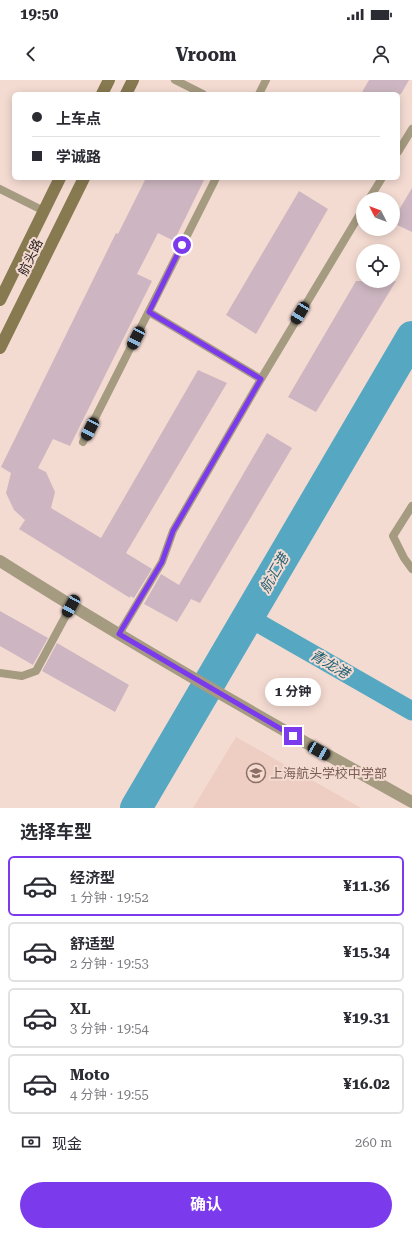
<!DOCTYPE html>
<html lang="zh">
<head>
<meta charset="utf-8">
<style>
  :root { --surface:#fff; --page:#f7f7f7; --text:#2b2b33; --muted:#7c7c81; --line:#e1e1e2; --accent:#7c3aed }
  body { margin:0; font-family:"Roboto Serif","Noto Sans SC",serif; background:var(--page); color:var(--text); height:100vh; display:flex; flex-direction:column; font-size:15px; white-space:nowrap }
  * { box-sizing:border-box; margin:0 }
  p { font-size:13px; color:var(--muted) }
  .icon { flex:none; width:22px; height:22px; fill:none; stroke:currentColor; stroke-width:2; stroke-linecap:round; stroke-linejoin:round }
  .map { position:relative; height:728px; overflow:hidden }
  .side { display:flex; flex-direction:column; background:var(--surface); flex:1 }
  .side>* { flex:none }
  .banner { position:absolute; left:12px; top:12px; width:388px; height:88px; border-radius:6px; box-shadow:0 2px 10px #0003; display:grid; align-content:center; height:88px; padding:0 20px; background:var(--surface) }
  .needle { width:26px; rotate:312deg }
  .tools { position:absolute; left:356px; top:112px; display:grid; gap:8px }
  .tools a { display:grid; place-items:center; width:44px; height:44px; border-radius:50%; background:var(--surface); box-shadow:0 2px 10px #0003; font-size:20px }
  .end { position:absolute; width:18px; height:18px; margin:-9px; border:5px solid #7c3aed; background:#fff; box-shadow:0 0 0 2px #fff }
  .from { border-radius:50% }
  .bubble { position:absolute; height:28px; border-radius:14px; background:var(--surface); box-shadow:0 2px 10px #0003; font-size:13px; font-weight:700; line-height:28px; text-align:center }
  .car { position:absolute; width:12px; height:24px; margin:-12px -6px; border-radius:5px; box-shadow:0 0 3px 1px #0007; background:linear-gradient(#222 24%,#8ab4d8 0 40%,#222 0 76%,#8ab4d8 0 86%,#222 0) }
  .banner b { display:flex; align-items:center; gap:14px; height:38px; font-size:15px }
  .banner b+b { border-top:1px solid var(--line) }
  .banner i { width:10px; height:10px; background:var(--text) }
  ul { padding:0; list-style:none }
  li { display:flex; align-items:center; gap:12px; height:60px; margin:0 8px 6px; padding:0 12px; border:2px solid var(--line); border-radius:6px }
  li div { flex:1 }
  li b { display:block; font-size:15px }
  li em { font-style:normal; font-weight:700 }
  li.current { border-color:var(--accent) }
  li>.icon { width:36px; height:36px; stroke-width:1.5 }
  h2 { padding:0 20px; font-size:18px; line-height:48px }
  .pay { display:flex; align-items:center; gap:10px; height:44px; padding:0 20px; font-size:15px }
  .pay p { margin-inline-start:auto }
  .action { display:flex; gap:8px; margin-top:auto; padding:8px 20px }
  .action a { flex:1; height:46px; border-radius:24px; background:var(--accent); color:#fff; font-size:16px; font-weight:700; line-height:46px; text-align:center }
  .status { display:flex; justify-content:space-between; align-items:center; height:28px; padding:0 20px; background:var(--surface); direction:ltr }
  .status svg { height:11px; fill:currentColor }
  header { display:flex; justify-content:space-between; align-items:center; height:52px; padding:0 20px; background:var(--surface); font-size:18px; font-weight:700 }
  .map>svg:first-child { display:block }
  .built { fill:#eecdc2 }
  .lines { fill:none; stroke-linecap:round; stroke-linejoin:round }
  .canal { stroke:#56a8c2; stroke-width:19 }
  .river { stroke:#56a8c2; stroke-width:32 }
  .building { fill:#cdb6c1 }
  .lane { stroke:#a59b80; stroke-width:8 }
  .street { stroke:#a59b80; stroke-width:12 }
  .secondary { stroke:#877950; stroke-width:12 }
  .route { stroke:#7c3aed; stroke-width:5 }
  .labels { text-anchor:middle; stroke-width:4; stroke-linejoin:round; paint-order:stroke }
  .street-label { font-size:13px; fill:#261d1a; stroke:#f4dbd2 }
  .education-label { font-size:13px; fill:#785e54; stroke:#f4dbd2; text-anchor:start }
  .water-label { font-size:14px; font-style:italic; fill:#206174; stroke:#f4dbd2 }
</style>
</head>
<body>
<div class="status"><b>19:50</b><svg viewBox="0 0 49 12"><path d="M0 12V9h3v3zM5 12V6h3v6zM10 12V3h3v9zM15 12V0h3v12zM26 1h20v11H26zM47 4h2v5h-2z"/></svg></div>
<header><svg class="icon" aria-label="back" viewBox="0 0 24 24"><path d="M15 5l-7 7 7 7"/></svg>Vroom<svg class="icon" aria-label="person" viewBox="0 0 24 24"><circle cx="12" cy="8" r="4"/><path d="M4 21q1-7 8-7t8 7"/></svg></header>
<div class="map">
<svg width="412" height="728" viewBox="0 0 412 728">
  <rect width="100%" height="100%" fill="#f4dbd2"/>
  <path class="built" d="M236,657L361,728H193Z"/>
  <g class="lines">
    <path class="canal" d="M248,537L412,631"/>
    <path class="river" d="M136,728L412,257"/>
  </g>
  <path class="building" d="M369,0H409L401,14H361Z
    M146,98H205L174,161L158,153L137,194L152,201L70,366L53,359L38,388L46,392L55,412L51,428L101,458L198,290L227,303L126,473L152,489L134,518L130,516V518L19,449L25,440L14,430L6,413L11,393L1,387L116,153L118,154Z
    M412,108V152L393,143V140Z
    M299,111L328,129L256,254L226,235Z
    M356,201H396L316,332L288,317Z
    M267,353L292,368L200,523L191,519L177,542L144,524L161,494L179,505Z
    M0,531L48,558L33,585L0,566Z
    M57,563L129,605L115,632L42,591Z"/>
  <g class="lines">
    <path class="lane" d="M175,0L203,14
      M259,14L266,0
      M398,72L412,49
      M0,109L44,131
      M369,119L382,98
      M149,232L261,299
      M83,362L216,98
      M412,426L393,456L404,478L412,489
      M119,554L162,482L173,451L261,299L363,129
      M0,593L22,596L36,591L71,526"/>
    <path class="street" d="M0,481C134,566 273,645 412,722"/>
    <path class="secondary" d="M102,14L109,0
      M126,14L133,0
      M0,220L60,98
      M0,268L84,98"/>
  </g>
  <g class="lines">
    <path class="route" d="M182,165L149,232L261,299L173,451L162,482L119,554L293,656"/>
  </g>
  <defs>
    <symbol id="school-ring" viewBox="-11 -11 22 22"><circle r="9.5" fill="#f4dbd2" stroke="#8d6e63" stroke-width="1.5"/><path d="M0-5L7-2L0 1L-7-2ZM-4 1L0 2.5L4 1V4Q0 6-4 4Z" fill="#8d6e63"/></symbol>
  </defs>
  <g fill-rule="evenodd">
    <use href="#school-ring" x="245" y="682" width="22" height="22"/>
  </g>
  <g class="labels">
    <g class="street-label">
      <text transform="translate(30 177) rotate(-64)" y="5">航头路</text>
    </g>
    <g class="education-label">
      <text x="270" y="698">上海航头学校中学部</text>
    </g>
    <g class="water-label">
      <text transform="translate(274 493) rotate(-60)" y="5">航汇港</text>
      <text transform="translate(330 584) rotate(30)" y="5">青龙港</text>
    </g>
  </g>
</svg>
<div class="tools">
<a><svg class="needle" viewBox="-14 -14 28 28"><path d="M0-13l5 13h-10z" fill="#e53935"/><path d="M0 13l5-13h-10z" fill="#7c7c81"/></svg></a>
<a><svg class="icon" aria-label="locate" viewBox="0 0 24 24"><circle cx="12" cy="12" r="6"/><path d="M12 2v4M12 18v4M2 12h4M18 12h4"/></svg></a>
</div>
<i class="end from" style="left:182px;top:165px"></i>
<i class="end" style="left:293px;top:656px"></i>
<div class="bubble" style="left:265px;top:598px;width:56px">1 分钟</div>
<i class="car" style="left:300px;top:233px;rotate:211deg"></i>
<i class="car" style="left:136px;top:258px;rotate:207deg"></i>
<i class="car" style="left:90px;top:349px;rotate:207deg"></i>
<i class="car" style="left:71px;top:526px;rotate:209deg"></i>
<i class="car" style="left:319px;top:671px;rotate:120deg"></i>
<div class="banner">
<b><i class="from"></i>上车点</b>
<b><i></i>学诚路</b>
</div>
</div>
<section class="side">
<h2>选择车型</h2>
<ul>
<li class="current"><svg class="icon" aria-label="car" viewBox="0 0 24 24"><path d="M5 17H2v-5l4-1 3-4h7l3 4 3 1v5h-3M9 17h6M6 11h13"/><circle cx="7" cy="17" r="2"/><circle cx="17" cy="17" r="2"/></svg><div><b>经济型</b><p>1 分钟 · 19:52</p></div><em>¥11.36</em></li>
<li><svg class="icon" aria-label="car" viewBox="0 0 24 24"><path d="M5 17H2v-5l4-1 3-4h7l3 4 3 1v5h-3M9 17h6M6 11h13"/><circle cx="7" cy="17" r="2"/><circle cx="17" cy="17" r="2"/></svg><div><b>舒适型</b><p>2 分钟 · 19:53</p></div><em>¥15.34</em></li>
<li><svg class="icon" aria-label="car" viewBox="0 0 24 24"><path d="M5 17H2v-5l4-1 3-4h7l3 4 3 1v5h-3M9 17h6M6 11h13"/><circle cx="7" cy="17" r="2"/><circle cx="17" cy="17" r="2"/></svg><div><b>XL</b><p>3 分钟 · 19:54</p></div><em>¥19.31</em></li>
<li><svg class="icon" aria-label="car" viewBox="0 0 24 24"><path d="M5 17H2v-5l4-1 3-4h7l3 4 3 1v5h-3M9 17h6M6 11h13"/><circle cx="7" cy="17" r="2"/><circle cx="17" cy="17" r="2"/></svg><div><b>Moto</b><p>4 分钟 · 19:55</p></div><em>¥16.02</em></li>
</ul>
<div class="pay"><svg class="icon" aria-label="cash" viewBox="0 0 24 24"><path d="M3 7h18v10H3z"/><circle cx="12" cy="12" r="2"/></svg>现金<p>260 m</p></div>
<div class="action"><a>确认</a></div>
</section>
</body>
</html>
